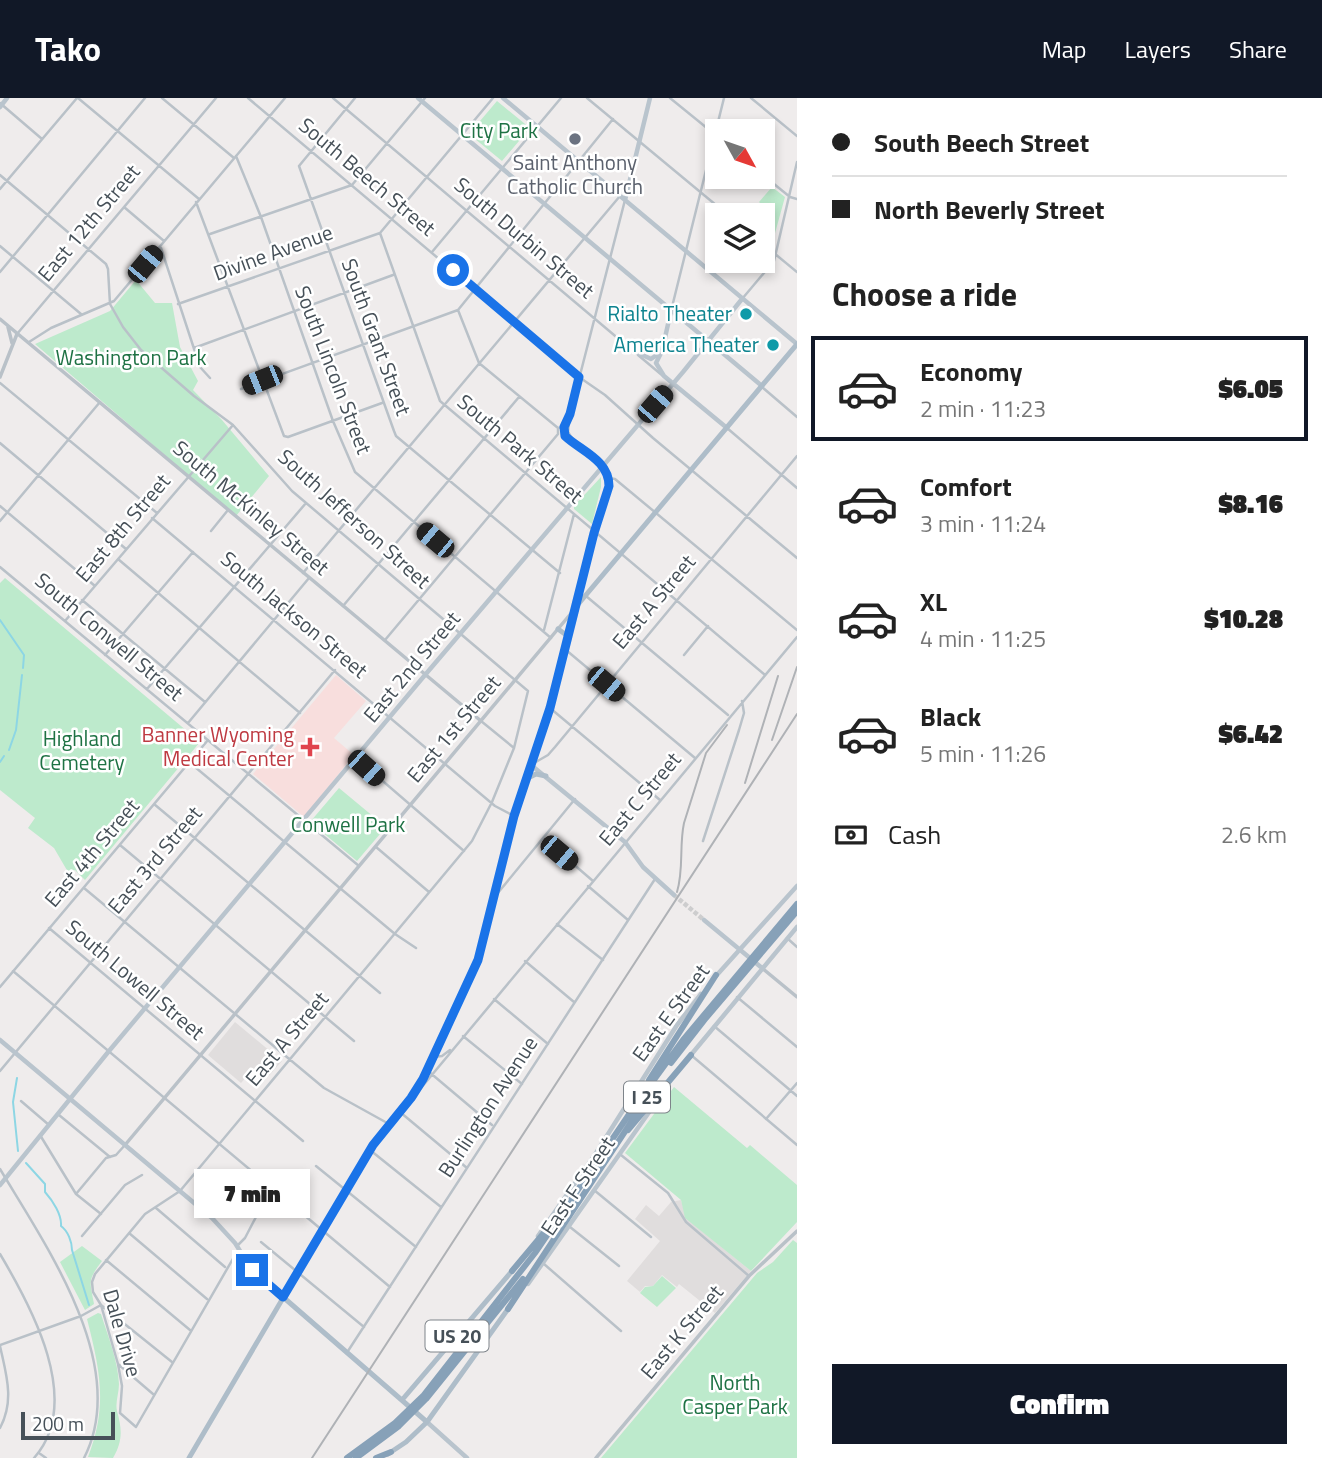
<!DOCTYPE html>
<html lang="en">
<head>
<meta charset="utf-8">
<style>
  :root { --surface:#fff; --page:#f6f6f6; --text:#222; --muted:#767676; --line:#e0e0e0; --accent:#111827 }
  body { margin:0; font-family:"Titillium Web",sans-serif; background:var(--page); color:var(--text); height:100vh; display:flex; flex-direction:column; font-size:26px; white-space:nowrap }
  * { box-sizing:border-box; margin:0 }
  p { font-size:23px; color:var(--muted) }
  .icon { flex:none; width:38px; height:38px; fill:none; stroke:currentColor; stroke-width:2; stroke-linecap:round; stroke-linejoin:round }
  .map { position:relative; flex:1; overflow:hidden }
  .sheet { display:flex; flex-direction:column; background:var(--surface); width:525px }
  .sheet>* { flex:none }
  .top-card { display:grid; align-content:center; height:154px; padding:0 35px; background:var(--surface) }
  .needle { width:46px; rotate:130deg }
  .buttons { position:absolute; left:705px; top:21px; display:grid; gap:14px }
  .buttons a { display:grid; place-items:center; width:70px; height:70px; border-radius:0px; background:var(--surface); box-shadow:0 4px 10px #0003; font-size:35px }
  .scale { position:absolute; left:21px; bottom:18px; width:94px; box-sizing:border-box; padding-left:7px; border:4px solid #465058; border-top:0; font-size:19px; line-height:24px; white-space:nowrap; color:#465058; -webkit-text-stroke:5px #fff; paint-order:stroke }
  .end { position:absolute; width:32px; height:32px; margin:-16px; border:9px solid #1a73e8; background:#fff; box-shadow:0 0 0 4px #fff }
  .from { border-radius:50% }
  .bubble { position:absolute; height:49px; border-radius:0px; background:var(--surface); box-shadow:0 4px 10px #0003; font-size:23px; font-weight:800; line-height:49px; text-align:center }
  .car { position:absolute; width:21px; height:42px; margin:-21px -10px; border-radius:9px; box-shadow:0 0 5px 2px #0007; background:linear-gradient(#222 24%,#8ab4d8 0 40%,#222 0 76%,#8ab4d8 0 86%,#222 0) }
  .top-card b { display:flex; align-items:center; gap:24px; height:66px; font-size:26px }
  .top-card b+b { border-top:2px solid var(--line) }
  .top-card i { width:18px; height:18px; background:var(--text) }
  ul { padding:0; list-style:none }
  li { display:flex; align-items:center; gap:21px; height:105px; margin:0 14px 10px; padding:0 21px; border:4px solid transparent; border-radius:0px }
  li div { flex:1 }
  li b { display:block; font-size:26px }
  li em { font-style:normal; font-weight:800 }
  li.current { border-color:var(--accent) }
  li>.icon { width:63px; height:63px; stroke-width:1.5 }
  h2 { padding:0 35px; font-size:32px; line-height:84px }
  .pay { display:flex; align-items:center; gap:18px; height:77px; padding:0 35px; font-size:26px }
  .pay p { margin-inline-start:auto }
  .button { display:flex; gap:14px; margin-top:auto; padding:14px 35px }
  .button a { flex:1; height:80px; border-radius:0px; background:var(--accent); color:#fff; font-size:28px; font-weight:800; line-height:80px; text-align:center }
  header { display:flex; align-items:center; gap:42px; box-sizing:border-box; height:98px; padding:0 35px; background:var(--accent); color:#fff }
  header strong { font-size:33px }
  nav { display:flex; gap:38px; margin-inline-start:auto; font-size:24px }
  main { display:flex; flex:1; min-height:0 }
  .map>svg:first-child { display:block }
  .education { fill:#e0dddd }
  .medical { fill:#f8dedd }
  .green { fill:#bdeacc }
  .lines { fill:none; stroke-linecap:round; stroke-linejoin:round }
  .stream { stroke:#8dd6e4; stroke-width:2 }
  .secondary-tunnel { stroke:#cdcdce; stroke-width:4.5; stroke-dasharray:4.5 2; stroke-linecap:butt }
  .minor { stroke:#b9c1c8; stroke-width:2.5 }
  .tertiary { stroke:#b9c1c8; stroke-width:3.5 }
  .secondary { stroke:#b9c4cd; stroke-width:4.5 }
  .primary { stroke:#aebdc9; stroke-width:5 }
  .motorway { stroke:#87a1b8; stroke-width:6 }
  .rail { stroke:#afb2b6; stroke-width:2 }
  .route { stroke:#1a73e8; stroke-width:9 }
  .worship-dot { fill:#6b7280; stroke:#fff; stroke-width:2.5 }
  .culture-dot { fill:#0f9aa8; stroke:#fff; stroke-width:2.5 }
  .health-dot { fill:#e0444e; stroke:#fff; stroke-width:2.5 }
  .labels { text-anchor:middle; stroke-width:5; stroke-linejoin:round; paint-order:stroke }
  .shield { fill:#fff; stroke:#7e848a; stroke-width:2 }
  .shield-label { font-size:19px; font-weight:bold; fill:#465058 }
  .park-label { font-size:21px; fill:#1e7244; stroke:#fff }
  .worship-label { font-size:21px; fill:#5b616d; stroke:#fff }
  .street-label { font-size:21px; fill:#465058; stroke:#fff }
  .culture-label { font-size:21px; fill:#0d838f; stroke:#fff; text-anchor:end }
  .health-label { font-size:21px; fill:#be3a42; stroke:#fff; text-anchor:end }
</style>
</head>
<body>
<header>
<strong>Tako</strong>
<nav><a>Map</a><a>Layers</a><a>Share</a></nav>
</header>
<main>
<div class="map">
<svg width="797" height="1360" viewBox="0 0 797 1360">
  <rect width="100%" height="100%" fill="#efecec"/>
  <path class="education" d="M235,924L282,963L267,980L254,970L241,985L208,957Z
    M681,1102L686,1120L751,1173L715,1215L679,1186L677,1189L662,1177L653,1188H645L640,1194L627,1183L660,1143L635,1121L646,1107L659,1118L671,1104Z"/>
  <path class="medical" d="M336,577L366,603L334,640L354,657L304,719L253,676Z"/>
  <path class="green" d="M497,3L530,30L502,63L469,36Z
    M772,89L785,99L772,146L763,138V117H759L765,110L759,104Z
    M136,182L155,205H172L180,249L198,283L193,292L222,322L269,378L236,418L35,246L110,213Z
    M601,379V389L592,426L574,411V408Z
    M5,480L200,644L85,782L75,772L68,774L54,750L28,730L35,720L0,692V485Z
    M339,690L386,729L357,763L310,724Z
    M674,989L747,1050L750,1047L797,1087V1124L751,1173L685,1120L681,1102L625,1055Z
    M793,1142L797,1145V1360H601L757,1175L773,1164Z
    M82,1148L102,1163C87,1183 90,1183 94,1206L85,1212L60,1164Z
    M662,1178L676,1190L657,1209L640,1195L645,1189L653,1188Z
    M98,1215L101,1216C108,1238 118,1263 119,1286C119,1295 115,1305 117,1313C122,1331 123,1343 113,1360L88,1359C108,1308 100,1272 87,1221Z"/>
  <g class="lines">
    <path class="stream" d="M0,522L24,557L23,570
      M9,652L16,632L22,577
      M0,664L4,658
      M17,980L13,1004L18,1053
      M26,1065L45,1086V1094C53,1103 62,1117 61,1128C68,1133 72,1144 72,1152L89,1207"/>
    <path class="secondary-tunnel" d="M674,797L704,822"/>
    <path class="minor" d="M78,0L199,101
      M162,0L234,60
      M248,0L579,279L605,297L653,340L797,460
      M333,0L633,253
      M355,0L299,68L394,333L396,338L560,475
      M587,0L728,117
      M670,0L718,39
      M751,0L797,38
      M0,5L42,41
      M236,58L261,119L333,323L355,374L551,540
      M0,77L106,166L108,171L110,206L123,229L141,252L194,298L233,327L292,393L528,593L514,650L492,704L472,743L180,1093L145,1116L95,1176L92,1184L93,1194L101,1207L118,1266L122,1288L120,1315L136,1329L238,1152
      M763,77L790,99L797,101
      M352,87L425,0
      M0,91L77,0
      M196,104L284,338L288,339L382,305
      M124,109L164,143
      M380,135L440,303L765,577
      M380,135L493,0
      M210,136L352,87
      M763,146L797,174
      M0,148L81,216
      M161,150L200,269L210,280
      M432,154L561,0
      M0,174L145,0
      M742,201L774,163L797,64
      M178,206L380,135
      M458,212L613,21
      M458,212L479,265L558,330L564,329
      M671,213L724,0
      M17,236L216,0
      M29,244L51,230L114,203L285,0
      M194,250L393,177
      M638,257L663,278
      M0,285L157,415
      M762,289L797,319
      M241,291L458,212
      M569,318L564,329V338L602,368
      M727,330L797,390
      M0,345L126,451
      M575,345L568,334L570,316L625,102
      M609,380L615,381L797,532
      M0,408L95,488
      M152,420L495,708L514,718
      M0,423L100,304
      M211,433L228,412
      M118,461L300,615
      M0,469L359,768
      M303,475L620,98
      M586,498L728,617
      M82,502L205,604
      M343,508L519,299
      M65,523L233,327
      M544,532L574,416
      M385,542L558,336V330
      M566,552L695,660
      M105,557L193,454
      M684,557L708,528
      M147,591L306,405
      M550,610L660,702
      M481,623L514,650
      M188,625L309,480
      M356,660L464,753
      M189,664L395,836L416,850
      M534,665L548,657L555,649L797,358
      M154,706L380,895
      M543,740L593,783
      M703,743L739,632L744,615L742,603
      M120,747L354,943
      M376,749L429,794
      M588,788L628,822
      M84,790L324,990L389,1026
      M497,796L575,701
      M557,826L603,862
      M49,830L303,1043
      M787,840L797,849
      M525,863L574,904
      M13,873L390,1189
      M0,889L208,642
      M737,899L797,949
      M494,901L548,946
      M714,928L797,998
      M463,938L522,986
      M691,957L797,1047
      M434,959L442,958L450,952
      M0,973L335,572
      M428,973L492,1027
      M416,996L797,539
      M21,1003L49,1027
      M400,1014L467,1070
      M59,1017L110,1059
      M766,1021L797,985
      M40,1037L76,1096L101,1116
      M370,1052L441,1109
      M621,1057L668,1095L686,1124L749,1178
      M316,1068L416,1149
      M0,1071C46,1148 131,1268 84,1360
      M594,1092L651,1139
      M76,1096L106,1060L116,1057L125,1047
      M156,1110L225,1169
      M570,1129L619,1168
      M129,1135L207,1201
      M82,1138L125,1087L142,1077
      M261,1144L364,1229
      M238,1147L245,1140L271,1090
      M0,1156C31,1208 84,1304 34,1360
      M106,1162L190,1232
      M544,1166L621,1233
      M0,1247L81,1218L101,1207L172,1264
      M0,1248C6,1276 15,1302 0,1330
      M348,1253L655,781
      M118,1266L153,1296
      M39,1355L46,1360"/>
    <path class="tertiary" d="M0,221L481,623
      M8,229L12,245
      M0,279L17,236
      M576,507L609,388V380L602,368
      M762,870L797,899
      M125,1047L573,513
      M596,1360L749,1178L797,1133"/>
    <path class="secondary" d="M418,0L762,288
      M503,0L797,246
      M0,9L7,0
      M625,102L650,0
      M671,213L662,253L656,265L664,278L727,330
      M634,253L651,261L658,256
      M531,667L625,744L643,769L674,797
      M704,822L762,870
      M716,878L797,788
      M0,942L212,1120L235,1145L252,1172L283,1199
      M690,958L797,829
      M0,1087L109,953L425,577L683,274L742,201
      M538,1138L596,1055L677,927L701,896
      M528,1186L664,993
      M427,1324L467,1360"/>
    <path class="primary" d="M558,531L569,539
      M526,681L536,676L546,678
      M283,1199L427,1324
      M402,1302L512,1173
      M388,1356L406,1344L427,1324L508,1211
      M189,1360L370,1052L411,1000L428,973L458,902L478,862L515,718L550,610L575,510L797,246"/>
    <path class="motorway" d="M671,965L706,920L797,813
      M649,982L716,877
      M628,1032L691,957
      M512,1173L548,1130
      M508,1211L651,994
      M347,1360L395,1325L423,1298L535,1155L632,1012L683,942L797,806
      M356,1360L399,1328L426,1301L523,1181
      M376,1360L391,1354"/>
    <path class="rail" d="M772,642L797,569
      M745,685L778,578
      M677,794C684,771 679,748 684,725L706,655L727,627
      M312,1360L797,616"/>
  </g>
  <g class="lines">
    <path class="route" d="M252,1172L283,1199L373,1047L411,1000L423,981L478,862L514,718L550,610L594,435L609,388C609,362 581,353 565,338L564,329L570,316L579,279L453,172"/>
  </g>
  <circle class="worship-dot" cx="575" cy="41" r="7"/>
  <g class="culture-dot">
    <circle cx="746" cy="216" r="7"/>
    <circle cx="773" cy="247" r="7"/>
  </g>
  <path class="health-dot" d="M306.5 638.5h7v7h7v7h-7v7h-7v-7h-7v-7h7z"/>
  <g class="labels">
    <g class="shield">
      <rect x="624" y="983.5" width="46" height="31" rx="5"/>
      <rect x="425.5" y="1222.5" width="63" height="31" rx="5"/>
    </g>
    <g class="shield-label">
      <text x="647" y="1006">I 25</text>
      <text x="457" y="1245">US 20</text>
    </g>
    <g class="park-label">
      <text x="499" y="40">City Park</text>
      <text x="131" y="267">Washington Park</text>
      <text x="82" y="648">Highland<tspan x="82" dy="24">Cemetery</tspan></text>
      <text x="348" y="734">Conwell Park</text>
      <text x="735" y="1292">North<tspan x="735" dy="24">Casper Park</tspan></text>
    </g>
    <g class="worship-label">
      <text x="575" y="72">Saint Anthony<tspan x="575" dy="24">Catholic Church</tspan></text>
    </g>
    <g class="street-label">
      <text transform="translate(367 79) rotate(40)" y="7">South Beech Street</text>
      <text transform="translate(89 125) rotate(-50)" y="7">East 12th Street</text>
      <text transform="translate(524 140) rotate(40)" y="7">South Durbin Street</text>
      <text transform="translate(273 155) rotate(-20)" y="7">Divine Avenue</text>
      <text transform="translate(376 239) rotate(70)" y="7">South Grant Street</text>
      <text transform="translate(333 272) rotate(69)" y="7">South Lincoln Street</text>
      <text transform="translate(520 351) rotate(40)" y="7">South Park Street</text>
      <text transform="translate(251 410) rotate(40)" y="7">South McKinley Street</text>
      <text transform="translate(354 421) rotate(42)" y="7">South Jefferson Street</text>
      <text transform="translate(123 430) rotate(-50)" y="7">East 8th Street</text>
      <text transform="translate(654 504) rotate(-50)" y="7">East A Street</text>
      <text transform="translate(294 517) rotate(40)" y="7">South Jackson Street</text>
      <text transform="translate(109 539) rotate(40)" y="7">South Conwell Street</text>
      <text transform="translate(412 569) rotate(-50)" y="7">East 2nd Street</text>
      <text transform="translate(454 631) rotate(-50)" y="7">East 1st Street</text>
      <text transform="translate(640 701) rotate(-50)" y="7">East C Street</text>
      <text transform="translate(92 755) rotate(-50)" y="7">East 4th Street</text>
      <text transform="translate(155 762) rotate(-50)" y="7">East 3rd Street</text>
      <text transform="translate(135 882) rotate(40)" y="7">South Lowell Street</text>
      <text transform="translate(671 915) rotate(-54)" y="7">East E Street</text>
      <text transform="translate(287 941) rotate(-50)" y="7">East A Street</text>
      <text transform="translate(488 1009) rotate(-57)" y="7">Burlington Avenue</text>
      <text transform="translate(578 1088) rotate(-56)" y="7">East F Street</text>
      <text transform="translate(682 1234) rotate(-50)" y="7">East K Street</text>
      <text transform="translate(122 1235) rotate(74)" y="7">Dale Drive</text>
    </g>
    <g class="culture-label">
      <text x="732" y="223">Rialto Theater</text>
      <text x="759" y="254">America Theater</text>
    </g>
    <g class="health-label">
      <text x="294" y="644">Banner Wyoming<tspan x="294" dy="24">Medical Center</tspan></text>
    </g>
  </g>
</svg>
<div class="buttons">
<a><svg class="needle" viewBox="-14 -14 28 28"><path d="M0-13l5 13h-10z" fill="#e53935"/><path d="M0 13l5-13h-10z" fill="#767676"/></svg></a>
<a><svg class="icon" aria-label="layers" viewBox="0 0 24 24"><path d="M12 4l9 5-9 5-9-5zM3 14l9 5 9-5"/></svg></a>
</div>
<div class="scale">200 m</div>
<i class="end from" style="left:453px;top:172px"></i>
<i class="end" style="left:252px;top:1172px"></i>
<div class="bubble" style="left:194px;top:1071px;width:116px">7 min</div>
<i class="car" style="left:145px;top:166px;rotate:40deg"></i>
<i class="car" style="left:262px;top:282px;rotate:248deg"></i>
<i class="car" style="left:655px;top:306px;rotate:41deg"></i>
<i class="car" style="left:435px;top:442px;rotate:310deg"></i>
<i class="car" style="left:606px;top:586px;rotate:130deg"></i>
<i class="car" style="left:366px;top:670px;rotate:132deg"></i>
<i class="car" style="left:559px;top:755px;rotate:130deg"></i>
</div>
<section class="sheet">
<div class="top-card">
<b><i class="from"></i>South Beech Street</b>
<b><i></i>North Beverly Street</b>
</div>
<h2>Choose a ride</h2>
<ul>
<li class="current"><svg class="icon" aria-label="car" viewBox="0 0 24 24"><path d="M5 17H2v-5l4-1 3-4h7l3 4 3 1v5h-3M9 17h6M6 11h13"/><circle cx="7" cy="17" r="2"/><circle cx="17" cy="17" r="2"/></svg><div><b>Economy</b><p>2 min · 11:23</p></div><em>$6.05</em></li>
<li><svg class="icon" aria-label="car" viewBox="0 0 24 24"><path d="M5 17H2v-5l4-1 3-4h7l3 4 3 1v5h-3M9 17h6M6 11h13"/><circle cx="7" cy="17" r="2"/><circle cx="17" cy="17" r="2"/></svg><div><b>Comfort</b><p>3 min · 11:24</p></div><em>$8.16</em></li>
<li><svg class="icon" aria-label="car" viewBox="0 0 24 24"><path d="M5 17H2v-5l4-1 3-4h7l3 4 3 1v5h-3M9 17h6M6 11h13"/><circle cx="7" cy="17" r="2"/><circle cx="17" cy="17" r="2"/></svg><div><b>XL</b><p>4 min · 11:25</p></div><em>$10.28</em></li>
<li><svg class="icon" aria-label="car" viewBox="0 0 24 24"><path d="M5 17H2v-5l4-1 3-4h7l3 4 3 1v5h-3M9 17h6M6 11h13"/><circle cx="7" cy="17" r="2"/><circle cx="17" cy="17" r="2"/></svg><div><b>Black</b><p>5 min · 11:26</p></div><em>$6.42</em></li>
</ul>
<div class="pay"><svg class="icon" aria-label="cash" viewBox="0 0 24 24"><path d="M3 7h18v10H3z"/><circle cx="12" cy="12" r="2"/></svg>Cash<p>2.6 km</p></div>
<div class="button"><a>Confirm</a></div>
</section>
</main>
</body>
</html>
